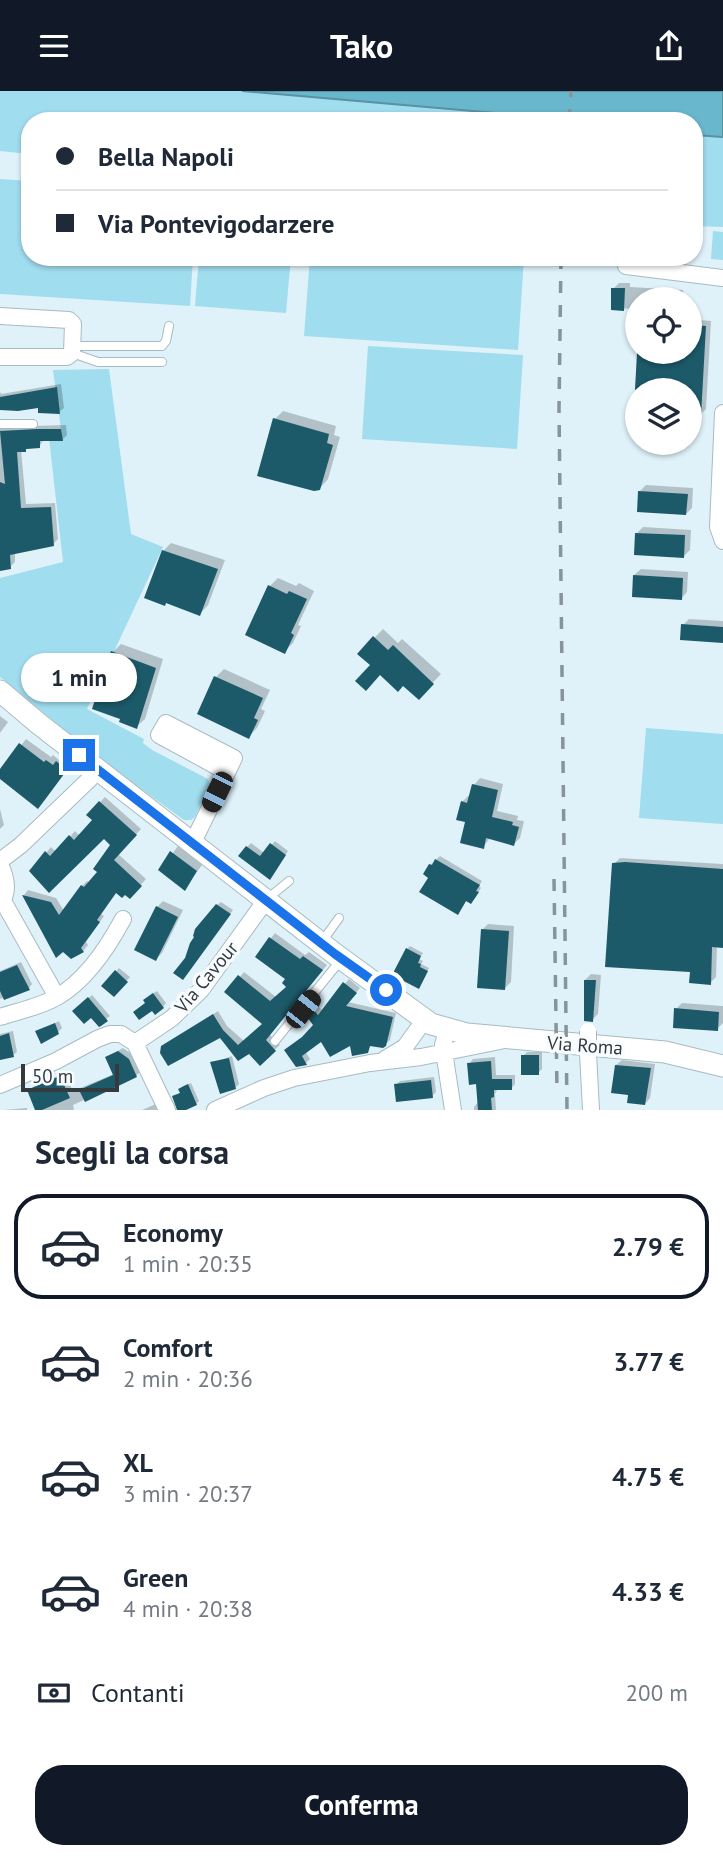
<!DOCTYPE html>
<html lang="it">
<head>
<meta charset="utf-8">
<style>
  :root { --surface:#fff; --page:#f6f6f7; --text:#1f2937; --muted:#747a83; --line:#e0e1e3; --accent:#111827 }
  body { margin:0; font-family:"PT Sans",sans-serif; background:var(--page); color:var(--text); height:100vh; display:flex; flex-direction:column; font-size:26px; white-space:nowrap }
  * { box-sizing:border-box; margin:0 }
  p { font-size:23px; color:var(--muted) }
  .icon { flex:none; width:38px; height:38px; fill:none; stroke:currentColor; stroke-width:2; stroke-linecap:round; stroke-linejoin:round }
  .map { position:relative; height:1019px; overflow:hidden }
  .drawer { display:flex; flex-direction:column; background:var(--surface); flex:1 }
  .drawer>* { flex:none }
  .top-card { position:absolute; left:21px; top:21px; width:682px; height:154px; border-radius:28px; box-shadow:0 2px 5px #0004; display:grid; align-content:center; height:154px; padding:0 35px; background:var(--surface) }
  .tools { position:absolute; left:625px; top:196px; display:grid; gap:14px }
  .tools a { display:grid; place-items:center; width:77px; height:77px; border-radius:50%; background:var(--surface); box-shadow:0 2px 5px #0004; font-size:35px }
  .scale { position:absolute; left:21px; bottom:18px; width:98px; box-sizing:border-box; padding-left:7px; border:4px solid #333b3e; border-top:0; font-size:19px; line-height:24px; white-space:nowrap; color:#333b3e; -webkit-text-stroke:5px #f8fcfe; paint-order:stroke }
  .end { position:absolute; width:32px; height:32px; margin:-16px; border:9px solid #1a73e8; background:#fff; box-shadow:0 0 0 4px #fff }
  .from { border-radius:50% }
  .bubble { position:absolute; height:49px; border-radius:24px; background:var(--surface); box-shadow:0 2px 5px #0004; font-size:23px; font-weight:600; line-height:49px; text-align:center }
  .car { position:absolute; width:21px; height:42px; margin:-21px -10px; border-radius:9px; box-shadow:0 0 5px 2px #0007; background:linear-gradient(#222 24%,#8ab4d8 0 40%,#222 0 76%,#8ab4d8 0 86%,#222 0) }
  .top-card b { display:flex; align-items:center; gap:24px; height:66px; font-size:26px }
  .top-card b+b { border-top:2px solid var(--line) }
  .top-card i { width:18px; height:18px; background:var(--text) }
  ul { padding:0; list-style:none }
  li { display:flex; align-items:center; gap:21px; height:105px; margin:0 14px 10px; padding:0 21px; border:4px solid transparent; border-radius:28px }
  li div { flex:1 }
  li b { display:block; font-size:26px }
  li em { font-style:normal; font-weight:600 }
  li.current { border-color:var(--accent) }
  li>.icon { width:63px; height:63px; stroke-width:1.5 }
  h2 { padding:0 35px; font-size:32px; line-height:84px }
  .pay { display:flex; align-items:center; gap:18px; height:77px; padding:0 35px; font-size:26px }
  .pay p { margin-inline-start:auto }
  .action { display:flex; gap:14px; margin-top:auto; padding:14px 35px }
  .action a { flex:1; height:80px; border-radius:28px; background:var(--accent); color:#fff; font-size:28px; font-weight:600; line-height:80px; text-align:center }
  header { display:flex; justify-content:space-between; align-items:center; height:91px; padding:0 35px; background:var(--accent); color:#fff; font-size:32px; font-weight:600 }
  .map>svg:first-child { display:block }
  .green { fill:#a0ddef }
  .water { fill:#69b7cd; stroke:#5992a2; stroke-width:2 }
  .shadow { fill:#0003 }
  .building { fill:#1c5969 }
  .lines { fill:none; stroke-linecap:round; stroke-linejoin:round }
  .service-casing { stroke:#a8bbc0; stroke-width:10 }
  .minor-casing { stroke:#a8bbc0; stroke-width:18 }
  .secondary-casing { stroke:#a8bbc0; stroke-width:23 }
  .service { stroke:#fff; stroke-width:8 }
  .minor { stroke:#fff; stroke-width:16 }
  .secondary { stroke:#fff; stroke-width:21 }
  .rail { stroke:#879499; stroke-width:3.5; stroke-dasharray:12 12; stroke-linecap:butt }
  .minor-bridge-casing { stroke:#a8bbc0; stroke-width:18; stroke-linecap:butt }
  .minor-bridge { stroke:#fff; stroke-width:16 }
  .route { stroke:#1a73e8; stroke-width:9 }
  .labels { text-anchor:middle; stroke-width:7; stroke-linejoin:round; paint-order:stroke }
  .street-label { font-size:19px; fill:#333b3e; stroke:#f8fcfe }
</style>
</head>
<body>
<header><svg class="icon" aria-label="menu" viewBox="0 0 24 24"><path d="M4 6h16M4 12h16M4 18h16"/></svg>Tako<svg class="icon" aria-label="share" viewBox="0 0 24 24"><path d="M12 15V3M7 8l5-5 5 5M5 13v7h14v-7"/></svg></header>
<div class="map">
<svg width="723" height="1019" viewBox="0 0 723 1019">
  <rect width="100%" height="100%" fill="#dff2f9"/>
  <path class="green" d="M0,0H242L508,23L513,30H30V63L0,60Z
    M695,44L723,46V136L695,135Z
    M0,88L30,90V166H193L190,215L0,203Z
    M713,140L723,141V169L711,168Z
    M199,166H291L286,222L195,215Z
    M310,166H524L518,259L304,245Z
    M574,166H622L617,174H577L573,171Z
    M368,255L523,264L517,358L362,348Z
    M109,278L131,443L163,456L87,618L144,648L143,652L152,659L208,688L210,693L195,726L191,729H184L100,668L0,586V487L63,471L49,347L62,346L53,279Z
    M646,637L723,643V733L639,727Z"/>
  <path class="water" d="M242,0H723V46L695,44V30H513L507,23Z"/>
  <path class="shadow" d="M619,192H630V196L683,199L682,208H637V218L612,217L613,198Z
    M690,228L711,230L706,318L700,324H690V299H637V323H633L638,261H690Z
    M61,293L64,317L59,321L40,315L0,319V300L1,303Z
    M283,320L336,335L334,344L340,346L328,388L320,397L275,328Z
    M66,334L67,344L62,349L44,348L39,356L21,359L26,413L55,412L58,448L53,453L15,461V471L10,476L0,478V336Z
    M646,394L693,397L692,417L686,423L640,400Z
    M643,436L691,439L690,459L684,465L637,442Z
    M171,452L225,469L208,514L200,523L163,460Z
    M641,478L688,481L687,501L681,508L634,484Z
    M278,487L296,495L299,492L314,500L298,534L301,535L293,552L285,560L247,543L270,495Z
    M689,528L723,530V550L683,534Z
    M383,538L398,552L402,548L441,583L419,606L404,593L380,582L360,562Z
    M121,553L163,568L145,628L136,636L113,561Z
    M224,578L270,599L261,618L265,620L257,637L249,645L216,586Z
    M0,625L8,631L0,642Z
    M26,648L51,666L53,664L59,669L63,665L72,672L44,710L0,686V681Z
    M480,687L503,693L497,720L518,725L517,729L524,730L520,747L514,753L490,747L483,756L468,730L462,711L468,705L471,706L474,694Z
    M105,706L141,738L118,763L146,788L130,806L117,800L101,823L104,825L86,851L88,854L83,860L63,859L57,864L24,804L28,799L56,807L64,820L82,795L87,790L90,792L99,781L112,754L104,746L31,780L51,756L56,761L75,740L80,745L95,729L89,723Z
    M0,718L4,734L0,738Z
    M275,750L288,760L273,783L247,756L251,752L264,762Z
    M178,755L202,774L185,797L161,778Z
    M440,765L482,790L479,795L481,797L475,807L471,811L467,809L458,822L430,786V774Z
    M620,767L723,773V856L717,855L716,886L710,892L692,880L614,773Z
    M163,810L183,819L162,862L156,868L136,858L157,816Z
    M221,811L233,819L187,883L217,814Z
    M488,833L514,835L511,891L505,897L482,839Z
    M275,842L305,864L309,861L327,874L269,943L280,954L260,972L250,961L220,944L163,956L218,920L227,935L244,950L265,932L227,901L244,881L276,906L289,895L288,888L257,865Z
    M410,855L423,862L419,868L423,870L421,873L429,877L421,893L407,858Z
    M21,871L32,893L29,897L0,908V880Z
    M119,877L130,886L114,904L103,895Z
    M591,883L601,884L598,923L592,929L585,889Z
    M349,888L360,897L348,911L396,922L390,949L385,954L372,953L367,960L351,953L321,949L305,960L310,968L306,972L297,974L307,943L315,934L308,923L316,913L323,920Z
    M157,900L166,912L163,916L147,911L149,905Z
    M92,904L110,925L106,928L74,920Z
    M682,912L723,915V932L717,938L676,918Z
    M59,930L62,937L58,941H37Z
    M13,940L17,961L13,964L0,967V943Z
    M123,957L133,964L140,981L136,985L73,1014L74,1019H40L29,1000L33,996L64,982L73,1000L114,983L107,966Z
    M527,961H542V978L538,982L523,965Z
    M232,965L239,993L236,996L212,972Z
    M495,966L496,984H515V993L511,998L498,997L495,1003L496,1019H474V1016L479,1010L478,991L469,973L473,968Z
    M622,969L655,973L650,1007L645,1013L616,974Z
    M434,986L436,1001L432,1005L396,994L400,990Z
    M191,992L199,1010L196,1013L174,1006L181,1001L180,998L183,995Z
    M158,1012L162,1019H142Z
    M27,1017V1019H4Z"/>
  <path class="building" d="M611,197H625L624,220L611,219Z
    M690,234L706,235L701,325H690V299H635L637,261H690Z
    M57,296L60,323L38,322V317L18,320L0,319V306Z
    M273,327L329,343L327,352L333,354L320,399L314,400L257,385Z
    M37,338H61L63,350H40V357L26,358V361H17L21,417L51,416L54,455L10,464L11,478L0,480V391L5,393L0,340Z
    M638,400L688,403L686,424L637,421Z
    M635,442L685,444L684,467L634,464Z
    M162,459L218,478L200,525L166,512L165,515L144,507Z
    M633,484L683,487L682,509L632,506Z
    M268,494L287,503L289,500L307,508L291,542L294,544L285,563L245,544Z
    M681,533L723,536V552L680,549Z
    M373,545L388,559L393,554L434,593L419,609L403,595L398,601L380,584L366,600L355,590L370,574L357,563Z
    M111,560L156,577L137,638L119,631L120,628L92,618Z
    M214,585L263,607L254,627L258,629L249,648L197,623Z
    M19,652L44,671L46,669L53,674L56,670L67,679L38,718L0,688V678Z
    M472,693L498,699L492,726L513,731L512,734L519,736L514,755L486,747L484,758L460,752L465,731L456,729L461,710L467,712Z
    M99,710L137,744L114,769L142,795L130,808L125,804L122,807L116,802L97,829L100,831L81,857L84,861L71,868L63,861L56,867L22,804L51,811L59,824L81,794L84,796L97,781L93,778L110,754L104,748L49,802L29,780L45,760L50,765L69,744L74,749L92,729L86,724Z
    M270,752L286,764L270,789L238,765L246,755L260,765Z
    M170,760L197,780L185,800L158,779Z
    M435,768L480,794L476,800L479,801L471,813L466,810L458,824L419,801L428,787L423,783L429,773L432,774Z
    M625,771L723,778V857L712,856L711,894L689,892L690,881L605,876L612,772Z
    M216,813L231,823L183,889L173,882L185,867L190,852L194,846L193,845L195,838Z
    M156,815L178,826L156,870L134,859Z
    M481,838L509,840L505,899L477,897Z
    M269,846L300,868L303,865L323,879L266,949L276,960L260,975L249,963L238,970L220,947L168,975L160,962L161,955L213,923L223,939L238,954L262,933L224,901L238,884L270,910L286,896L282,892L285,888L255,866Z
    M406,857L421,865L418,872L421,873L420,876L428,880L419,898L392,884Z
    M17,874L30,899L4,909L0,900V881Z
    M115,879L128,891L114,906L101,895Z
    M584,889H596L593,931L584,930Z
    M343,891L357,902L346,915L393,926L386,955L383,957L370,955L368,962L352,965L350,955L330,966L321,951L302,965L307,974L296,976L284,959L302,946L313,934L305,923L311,916L318,924Z
    M153,902L164,917L155,924L152,920L139,929L133,921L145,912L143,909Z
    M88,906L108,930L101,935L99,936L91,927L84,933L72,920Z
    M674,917L719,921L718,940L673,937Z
    M55,932L59,943L41,953L35,940Z
    M9,942L14,966L0,969V945Z
    M118,960L129,968L137,986L85,1011L79,999L113,984L105,966Z
    M521,964H539V984H521Z
    M229,967L236,998L220,1003L210,971Z
    M491,970L492,988H512V999H494V1006L491,1007L492,1019H478L476,993L469,994L467,972Z
    M615,974L651,977L645,1014L627,1012L628,1004L611,1002Z
    M60,985L70,1007L42,1019H35L27,999Z
    M431,989L433,1007L396,1011L394,993Z
    M188,993L197,1014L186,1019H177L172,1005L180,1002L178,998Z"/>
  <g class="lines">
    <defs>
      <path id="service" d="M73,255H162L166,250L169,235
        M72,262L98,271H162
        M0,333H33
        M267,808L289,790
        M321,852L339,827
        M275,950L340,870"/>
      <path id="minor" d="M626,175L723,187
        M0,225L69,229L73,233L72,262L67,266H0
        M723,322L718,436L723,450
        M191,750L197,743L234,667L166,632L159,644L227,681
        M0,770L21,754L99,679
        M0,773C6,786 10,801 0,813
        M3,810L57,906
        M0,926C18,920 40,916 57,906C85,890 108,856 123,828
        M447,939L443,954L453,1019
        M135,952L172,927L201,899L266,809
        M588,962L591,1019
        M385,968L405,956L425,928
        M0,994L56,970L97,948L110,943H121L135,952L167,1019
        M215,1019L264,997L294,987L370,972L421,966L500,950"/>
      <path id="secondary" d="M0,600L39,633L205,762L335,863L431,933L467,943L665,961L723,975"/>
    </defs>
    <use href="#service" class="service-casing"/>
    <use href="#minor" class="minor-casing"/>
    <use href="#secondary" class="secondary-casing"/>
    <use href="#service" class="service"/>
    <use href="#minor" class="minor"/>
    <use href="#secondary" class="secondary"/>
    <path class="rail" d="M569,30L571,0
      M561,166L559,318L567,1019
      M554,788L557,1001"/>
    <defs>
      <path id="minor-bridge" d="M588,962V940"/>
    </defs>
    <use href="#minor-bridge" class="minor-bridge-casing"/>
    <use href="#minor-bridge" class="minor-bridge"/>
  </g>
  <g class="lines">
    <path class="route" d="M79,664L335,863L386,899"/>
  </g>
  <g class="labels">
    <g class="street-label">
      <text transform="translate(206 886) rotate(-50)" y="7">Via Cavour</text>
      <text transform="translate(585 954) rotate(4)" y="7">Via Roma</text>
    </g>
  </g>
</svg>
<div class="tools">
<a><svg class="icon" aria-label="locate" viewBox="0 0 24 24"><circle cx="12" cy="12" r="6"/><path d="M12 2v4M12 18v4M2 12h4M18 12h4"/></svg></a>
<a><svg class="icon" aria-label="layers" viewBox="0 0 24 24"><path d="M12 4l9 5-9 5-9-5zM3 14l9 5 9-5"/></svg></a>
</div>
<div class="scale">50 m</div>
<i class="end from" style="left:386px;top:899px"></i>
<i class="end" style="left:79px;top:664px"></i>
<div class="bubble" style="left:21px;top:562px;width:116px">1 min</div>
<i class="car" style="left:217px;top:701px;rotate:206deg"></i>
<i class="car" style="left:303px;top:918px;rotate:38deg"></i>
<div class="top-card">
<b><i class="from"></i>Bella Napoli</b>
<b><i></i>Via Pontevigodarzere</b>
</div>
</div>
<section class="drawer">
<h2>Scegli la corsa</h2>
<ul>
<li class="current"><svg class="icon" aria-label="car" viewBox="0 0 24 24"><path d="M5 17H2v-5l4-1 3-4h7l3 4 3 1v5h-3M9 17h6M6 11h13"/><circle cx="7" cy="17" r="2"/><circle cx="17" cy="17" r="2"/></svg><div><b>Economy</b><p>1 min · 20:35</p></div><em>2.79 €</em></li>
<li><svg class="icon" aria-label="car" viewBox="0 0 24 24"><path d="M5 17H2v-5l4-1 3-4h7l3 4 3 1v5h-3M9 17h6M6 11h13"/><circle cx="7" cy="17" r="2"/><circle cx="17" cy="17" r="2"/></svg><div><b>Comfort</b><p>2 min · 20:36</p></div><em>3.77 €</em></li>
<li><svg class="icon" aria-label="car" viewBox="0 0 24 24"><path d="M5 17H2v-5l4-1 3-4h7l3 4 3 1v5h-3M9 17h6M6 11h13"/><circle cx="7" cy="17" r="2"/><circle cx="17" cy="17" r="2"/></svg><div><b>XL</b><p>3 min · 20:37</p></div><em>4.75 €</em></li>
<li><svg class="icon" aria-label="car" viewBox="0 0 24 24"><path d="M5 17H2v-5l4-1 3-4h7l3 4 3 1v5h-3M9 17h6M6 11h13"/><circle cx="7" cy="17" r="2"/><circle cx="17" cy="17" r="2"/></svg><div><b>Green</b><p>4 min · 20:38</p></div><em>4.33 €</em></li>
</ul>
<div class="pay"><svg class="icon" aria-label="cash" viewBox="0 0 24 24"><path d="M3 7h18v10H3z"/><circle cx="12" cy="12" r="2"/></svg>Contanti<p>200 m</p></div>
<div class="action"><a>Conferma</a></div>
</section>
</body>
</html>
